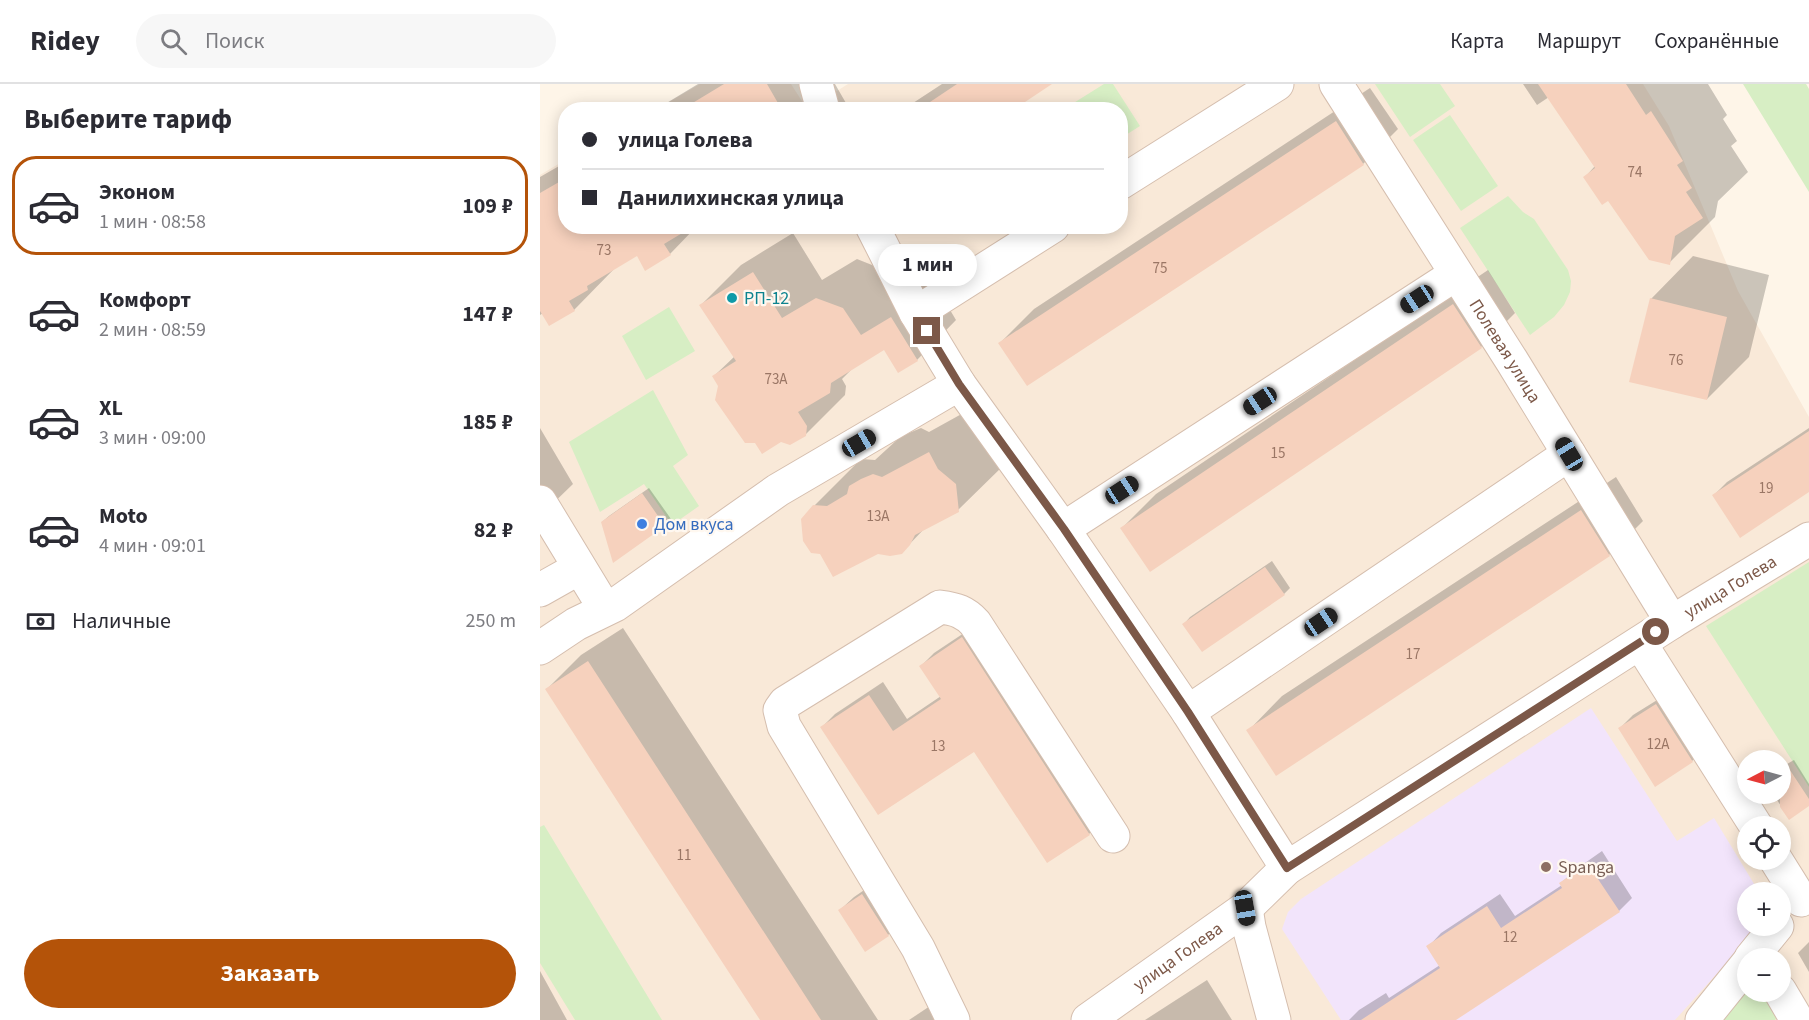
<!DOCTYPE html>
<html lang="ru">
<head>
<meta charset="utf-8">
<style>
  :root { --surface:#fff; --page:#f7f7f7; --text:#2b2b33; --muted:#7c7c81; --line:#e1e1e2; --accent:#b45309 }
  body { margin:0; font-family:"Source Sans 3",sans-serif; background:var(--page); color:var(--text); height:100vh; display:flex; flex-direction:column; font-size:22px; white-space:nowrap }
  * { box-sizing:border-box; margin:0 }
  p { font-size:20px; color:var(--muted) }
  .icon { flex:none; width:33px; height:33px; fill:none; stroke:currentColor; stroke-width:2; stroke-linecap:round; stroke-linejoin:round }
  .map { position:relative; flex:1; overflow:hidden }
  .drawer { display:flex; flex-direction:column; background:var(--surface); width:540px }
  .drawer>* { flex:none }
  .top-card { position:absolute; left:18px; top:18px; width:570px; height:132px; border-radius:24px; box-shadow:0 3px 15px #0003; display:grid; align-content:center; height:132px; padding:0 24px; background:var(--surface) }
  .needle { width:39px; rotate:264deg }
  .buttons { position:absolute; left:1197px; top:666px; display:grid; gap:12px }
  .buttons a { display:grid; place-items:center; width:54px; height:54px; border-radius:50%; background:var(--surface); box-shadow:0 3px 15px #0003; font-size:30px }
  .end { position:absolute; width:27px; height:27px; margin:-14px; border:8px solid #7c5848; background:#fff; box-shadow:0 0 0 3px #fff }
  .from { border-radius:50% }
  .bubble { position:absolute; height:42px; border-radius:21px; background:var(--surface); box-shadow:0 3px 15px #0003; font-size:20px; font-weight:700; line-height:42px; text-align:center }
  .car { position:absolute; width:18px; height:36px; margin:-18px -9px; border-radius:8px; box-shadow:0 0 4px 2px #0007; background:linear-gradient(#222 24%,#8ab4d8 0 40%,#222 0 76%,#8ab4d8 0 86%,#222 0) }
  .top-card b { display:flex; align-items:center; gap:21px; height:57px; font-size:22px }
  .top-card b+b { border-top:2px solid var(--line) }
  .top-card i { width:15px; height:15px; background:var(--text) }
  ul { padding:0; list-style:none }
  li { display:flex; align-items:center; gap:18px; height:99px; margin:0 12px 9px; padding:0 12px; border:3px solid transparent; border-radius:24px }
  li div { flex:1 }
  li b { display:block; font-size:22px }
  li em { font-style:normal; font-weight:700 }
  li.on { border-color:var(--accent) }
  li>.icon { width:54px; height:54px; stroke-width:1.5 }
  h2 { padding:0 24px; font-size:27px; line-height:72px }
  .pay { display:flex; align-items:center; gap:15px; height:66px; padding:0 24px; font-size:22px }
  .pay p { margin-inline-start:auto }
  .cta { display:flex; gap:12px; margin-top:auto; padding:12px 24px }
  .cta a { flex:1; height:69px; border-radius:36px; background:var(--accent); color:#fff; font-size:24px; font-weight:700; line-height:69px; text-align:center }
  header { display:flex; align-items:center; gap:36px; box-sizing:border-box; height:84px; padding:0 30px; background:var(--surface); border-bottom:2px solid var(--line) }
  header strong { font-size:28px }
  nav { display:flex; gap:33px; margin-inline-start:auto; font-size:21px }
  .search { width:420px; height:54px; background:var(--page); display:flex; align-items:center; gap:15px; box-sizing:border-box; padding:0 21px; border-radius:33px; color:var(--muted); font-size:22px }
  main { display:flex; flex:1; min-height:0 }
  .map>svg:first-child { display:block }
  .residential { fill:#f9e9d8; fill-rule:evenodd }
  .education { fill:#f2e4fb }
  .green { fill:#d7eec4 }
  .shadow { fill:#0003 }
  .building { fill:#f6d1bd }
  .lines { fill:none; stroke-linecap:round; stroke-linejoin:round }
  .minor-casing { stroke:#d5beae; stroke-width:35 }
  .minor { stroke:#fff; stroke-width:33 }
  .route { stroke:#7c5848; stroke-width:8 }
  .culture-dot { fill:#0f9aa8; stroke:#fff8f0; stroke-width:2 }
  .shop-dot { fill:#3f7fe0; stroke:#fff8f0; stroke-width:2 }
  .education-dot { fill:#8d6e63; stroke:#fff8f0; stroke-width:2 }
  .labels { text-anchor:middle; stroke-width:4.5; stroke-linejoin:round; paint-order:stroke }
  .number-label { font-size:15px; fill:#9a7665 }
  .culture-label { font-size:18px; fill:#0d838f; stroke:#fff8f0; text-anchor:start }
  .street-label { font-size:18px; fill:#7c5848; stroke:#fff8f0 }
  .shop-label { font-size:18px; fill:#366cbe; stroke:#fff8f0; text-anchor:start }
  .education-label { font-size:18px; fill:#785e54; stroke:#fff8f0; text-anchor:start }
</style>
</head>
<body>
<header>
<strong>Ridey</strong>
<div class="search"><svg class="icon" aria-label="search" viewBox="0 0 24 24"><circle cx="10" cy="10" r="6"/><path d="M15 15l6 6"/></svg>Поиск</div>
<nav><a>Карта</a><a>Маршрут</a><a>Сохранённые</a></nav>
</header>
<main>
<section class="drawer">
<h2>Выберите тариф</h2>
<ul>
<li class="on"><svg class="icon" aria-label="car" viewBox="0 0 24 24"><path d="M5 17H2v-5l4-1 3-4h7l3 4 3 1v5h-3M9 17h6M6 11h13"/><circle cx="7" cy="17" r="2"/><circle cx="17" cy="17" r="2"/></svg><div><b>Эконом</b><p>1 мин · 08:58</p></div><em>109 ₽</em></li>
<li><svg class="icon" aria-label="car" viewBox="0 0 24 24"><path d="M5 17H2v-5l4-1 3-4h7l3 4 3 1v5h-3M9 17h6M6 11h13"/><circle cx="7" cy="17" r="2"/><circle cx="17" cy="17" r="2"/></svg><div><b>Комфорт</b><p>2 мин · 08:59</p></div><em>147 ₽</em></li>
<li><svg class="icon" aria-label="car" viewBox="0 0 24 24"><path d="M5 17H2v-5l4-1 3-4h7l3 4 3 1v5h-3M9 17h6M6 11h13"/><circle cx="7" cy="17" r="2"/><circle cx="17" cy="17" r="2"/></svg><div><b>XL</b><p>3 мин · 09:00</p></div><em>185 ₽</em></li>
<li><svg class="icon" aria-label="car" viewBox="0 0 24 24"><path d="M5 17H2v-5l4-1 3-4h7l3 4 3 1v5h-3M9 17h6M6 11h13"/><circle cx="7" cy="17" r="2"/><circle cx="17" cy="17" r="2"/></svg><div><b>Moto</b><p>4 мин · 09:01</p></div><em>82 ₽</em></li>
</ul>
<div class="pay"><svg class="icon" aria-label="cash" viewBox="0 0 24 24"><path d="M3 7h18v10H3z"/><circle cx="12" cy="12" r="2"/></svg>Наличные<p>250 m</p></div>
<div class="cta"><a>Заказать</a></div>
</section>
<div class="map">
<svg width="1269" height="936" viewBox="0 0 1269 936">
  <rect width="100%" height="100%" fill="#fef5e8"/>
  <path class="residential" d="M160,0H251L267,25L115,26Z
    M308,0H1103L1129,42L1198,207L1269,333V936H0V91L25,76L26,142H580V26L268,25ZM1208,676H1240V710H1208ZM1208,742H1240V776H1208ZM1208,808H1240V842H1208ZM1208,874H1240V908H1208Z"/>
  <path class="education" d="M1051,624L1137,757L1174,734L1219,808H1208V842H1220L1135,936H801L742,845L748,828L761,815Z"/>
  <path class="green" d="M564,0H573L600,42L581,54L580,26L524,25Z
    M835,0H900L915,22L870,53Z
    M1203,0H1266L1269,5V108Z
    M910,31L958,102L921,127L873,56Z
    M968,112L983,128L994,135L1028,186L1031,197L1030,208L1024,221L1014,233L990,251L920,144Z
    M129,223L155,267L106,296L82,252Z
    M113,306L148,371L133,382L159,422L132,441L104,400L60,428L29,358Z
    M1269,478V703L1166,542Z
    M4,741L122,936H35L0,879V743Z
    M1207,880L1208,908H1240L1249,921L1235,936H1166Z"/>
  <path class="shadow" d="M158,0H295L310,26H115Z
    M402,0H509L471,26H367L373,19Z
    M983,0H1168L1187,31L1183,35L1197,57L1191,62L1208,88L1178,117L1175,133L1129,179L1068,115L1045,93L1055,82L1009,13L997,21Z
    M830,4L858,45L823,80L487,300L460,259L494,225Z
    M26,78V142H157L130,170H97L76,183L34,226L3,229L0,231V93Z
    M239,142H254L243,149Z
    M253,149L282,196L317,175L342,185L361,213L391,194L416,236L377,276L344,264L314,283L302,295L306,302L305,311L265,351L180,302L174,292L195,272L161,221L201,181Z
    M1153,172L1229,191L1209,273L1167,315L1111,215Z
    M948,186L975,229L941,263L582,444L616,410Z
    M436,322L465,380L418,426L386,443L361,469L274,422L321,375L335,376L358,355L369,349L381,344L389,348Z
    M0,344L33,400L0,432Z
    M1269,344V406L1174,411L1187,398Z
    M1076,393L1103,437L1069,471L708,647L742,612Z
    M109,404L131,435L124,441L62,438L69,432Z
    M732,477L750,504L744,510L644,540L650,533Z
    M436,541L562,737L549,750L434,666L282,643L295,630L343,598L367,635L401,612L381,582L394,569Z
    M83,544L338,936H222L7,605L41,571Z
    M1130,608L1166,664L1152,677L1115,701L1080,644L1093,631Z
    M1254,676L1269,700V720L1249,734L1233,710H1240V684Z
    M1062,767L1092,814L1079,827L913,936H809L819,926L846,909L849,914L900,881L888,863L901,849L960,810L975,832L1022,801L1021,799L1035,786Z
    M336,798L361,838L348,851L300,826L314,813Z
    M1269,858V888L1258,869Z
    M0,887L27,936H0Z
    M667,896L692,936H605Z
    M393,920L403,936H369Z"/>
  <path class="building" d="M184,0H227L242,26H141Z
    M417,0H512L473,26H378Z
    M998,0H1086L1106,31L1111,27L1143,77L1137,81L1152,104L1146,108L1163,134L1135,152L1130,181L1109,176L1068,117L1062,121L1043,93L1055,84Z
    M796,37L824,81L487,302L458,259Z
    M26,94V142H154L124,160L131,171L105,187L97,172L47,202L48,206L29,217L35,227L9,242L0,227V109Z
    M213,188L242,234L276,214L303,224L321,251L351,233L378,277L358,289L344,266L291,299L290,309L258,328L267,342L266,352L250,361L241,358L222,370L215,359H205L175,316L178,302L172,292L196,277L159,221Z
    M1110,214L1187,233L1167,316L1089,298Z
    M913,220L942,264L610,488L580,444Z
    M1269,347V408L1200,454L1172,411Z
    M389,368L398,385L416,400L419,428L375,451L370,461L362,470L350,472L338,470L293,493L280,470L271,469L263,457L261,435L273,421L287,422L307,410L309,402L321,395L333,390L342,393Z
    M102,409L125,442L73,479L61,438Z
    M1041,426L1070,472L736,692L706,646Z
    M725,483L745,511L662,568L642,540Z
    M422,553L550,751L507,779L434,668L338,731L280,643L329,611L353,647L401,615L379,582Z
    M48,577L281,936H220L96,746L5,605Z
    M1116,620L1153,678L1115,703L1078,644Z
    M1240,671L1269,715V722L1249,736L1240,723Z
    M1048,780L1080,828L916,936H821L900,884L886,862L947,822L961,844L1022,804L1019,799Z
    M322,810L349,852L325,868L298,826Z"/>
  <g class="lines">
    <defs>
      <g id="minor">
        <path d="M276,0L283,26"/>
        <path id="s1" d="M796,0L972,277L1132,538"/>
        <path d="M580,99L737,0"/>
        <path d="M332,142L376,229L419,300L523,445L648,628L747,784"/>
        <path d="M376,229L513,142"/>
        <path d="M0,418L65,525"/>
        <path d="M523,445L916,190"/>
        <path d="M0,506L39,484"/>
        <path d="M1100,559L1216,742"/>
        <path d="M0,564L36,540L75,521L238,406L419,300"/>
        <path d="M648,628L1029,370"/>
        <path d="M1236,776L1261,816"/>
        <path d="M706,824L709,843L734,936"/>
        <path d="M1211,874L1237,842"/>
        <path d="M1240,907L1257,936"/>
        <path d="M413,936L378,864L244,642L240,626L245,619L400,523C416,525 425,528 435,539L573,752"/>
        <path id="s2" d="M548,936L706,824L747,784L1132,538L1269,455"/>
        <path d="M1162,936L1208,879"/>
      </g>
    </defs>
    <use href="#minor" class="minor-casing"/>
    <use href="#minor" class="minor"/>
  </g>
  <g class="lines">
    <path class="route" d="M387,247L419,300L524,445L648,628L747,784L1116,548"/>
  </g>
  <circle class="culture-dot" cx="192" cy="214" r="6"/>
  <circle class="shop-dot" cx="102" cy="440" r="6"/>
  <circle class="education-dot" cx="1006" cy="783" r="6"/>
  <g class="labels">
    <g class="number-label">
      <text x="1095" y="93">74</text>
      <text x="64" y="171">73</text>
      <text x="620" y="189">75</text>
      <text x="1136" y="281">76</text>
      <text x="236" y="300">73А</text>
      <text x="738" y="374">15</text>
      <text x="1226" y="409">19</text>
      <text x="338" y="437">13А</text>
      <text x="873" y="575">17</text>
      <text x="1118" y="665">12А</text>
      <text x="398" y="667">13</text>
      <text x="144" y="776">11</text>
      <text x="970" y="858">12</text>
    </g>
    <g class="culture-label">
      <text x="204" y="220">РП-12</text>
    </g>
    <g class="street-label">
      <text dy="6" stroke="none"><textPath href="#s1" startOffset="316">Полевая улица</textPath></text>
      <text dy="6" stroke="none"><textPath href="#s2" startOffset="776">улица Голева</textPath></text>
      <text dy="6" stroke="none"><textPath href="#s2" startOffset="110">улица Голева</textPath></text>
    </g>
    <g class="shop-label">
      <text x="114" y="446">Дом вкуса</text>
    </g>
    <g class="education-label">
      <text x="1018" y="789">Spanga</text>
    </g>
  </g>
</svg>
<div class="buttons">
<a><svg class="needle" viewBox="-14 -14 28 28"><path d="M0-13l5 13h-10z" fill="#e53935"/><path d="M0 13l5-13h-10z" fill="#7c7c81"/></svg></a>
<a><svg class="icon" aria-label="locate" viewBox="0 0 24 24"><circle cx="12" cy="12" r="6"/><path d="M12 2v4M12 18v4M2 12h4M18 12h4"/></svg></a>
<a>+</a>
<a>−</a>
</div>
<i class="end from" style="left:1116px;top:548px"></i>
<i class="end" style="left:387px;top:247px"></i>
<div class="bubble" style="left:338px;top:160px;width:99px">1 мин</div>
<i class="car" style="left:877px;top:215px;rotate:237deg"></i>
<i class="car" style="left:720px;top:317px;rotate:237deg"></i>
<i class="car" style="left:319px;top:359px;rotate:60deg"></i>
<i class="car" style="left:1029px;top:370px;rotate:329deg"></i>
<i class="car" style="left:582px;top:406px;rotate:57deg"></i>
<i class="car" style="left:781px;top:538px;rotate:56deg"></i>
<i class="car" style="left:705px;top:824px;rotate:170deg"></i>
<div class="top-card">
<b><i class="from"></i>улица Голева</b>
<b><i></i>Данилихинская улица</b>
</div>
</div>
</main>
</body>
</html>
